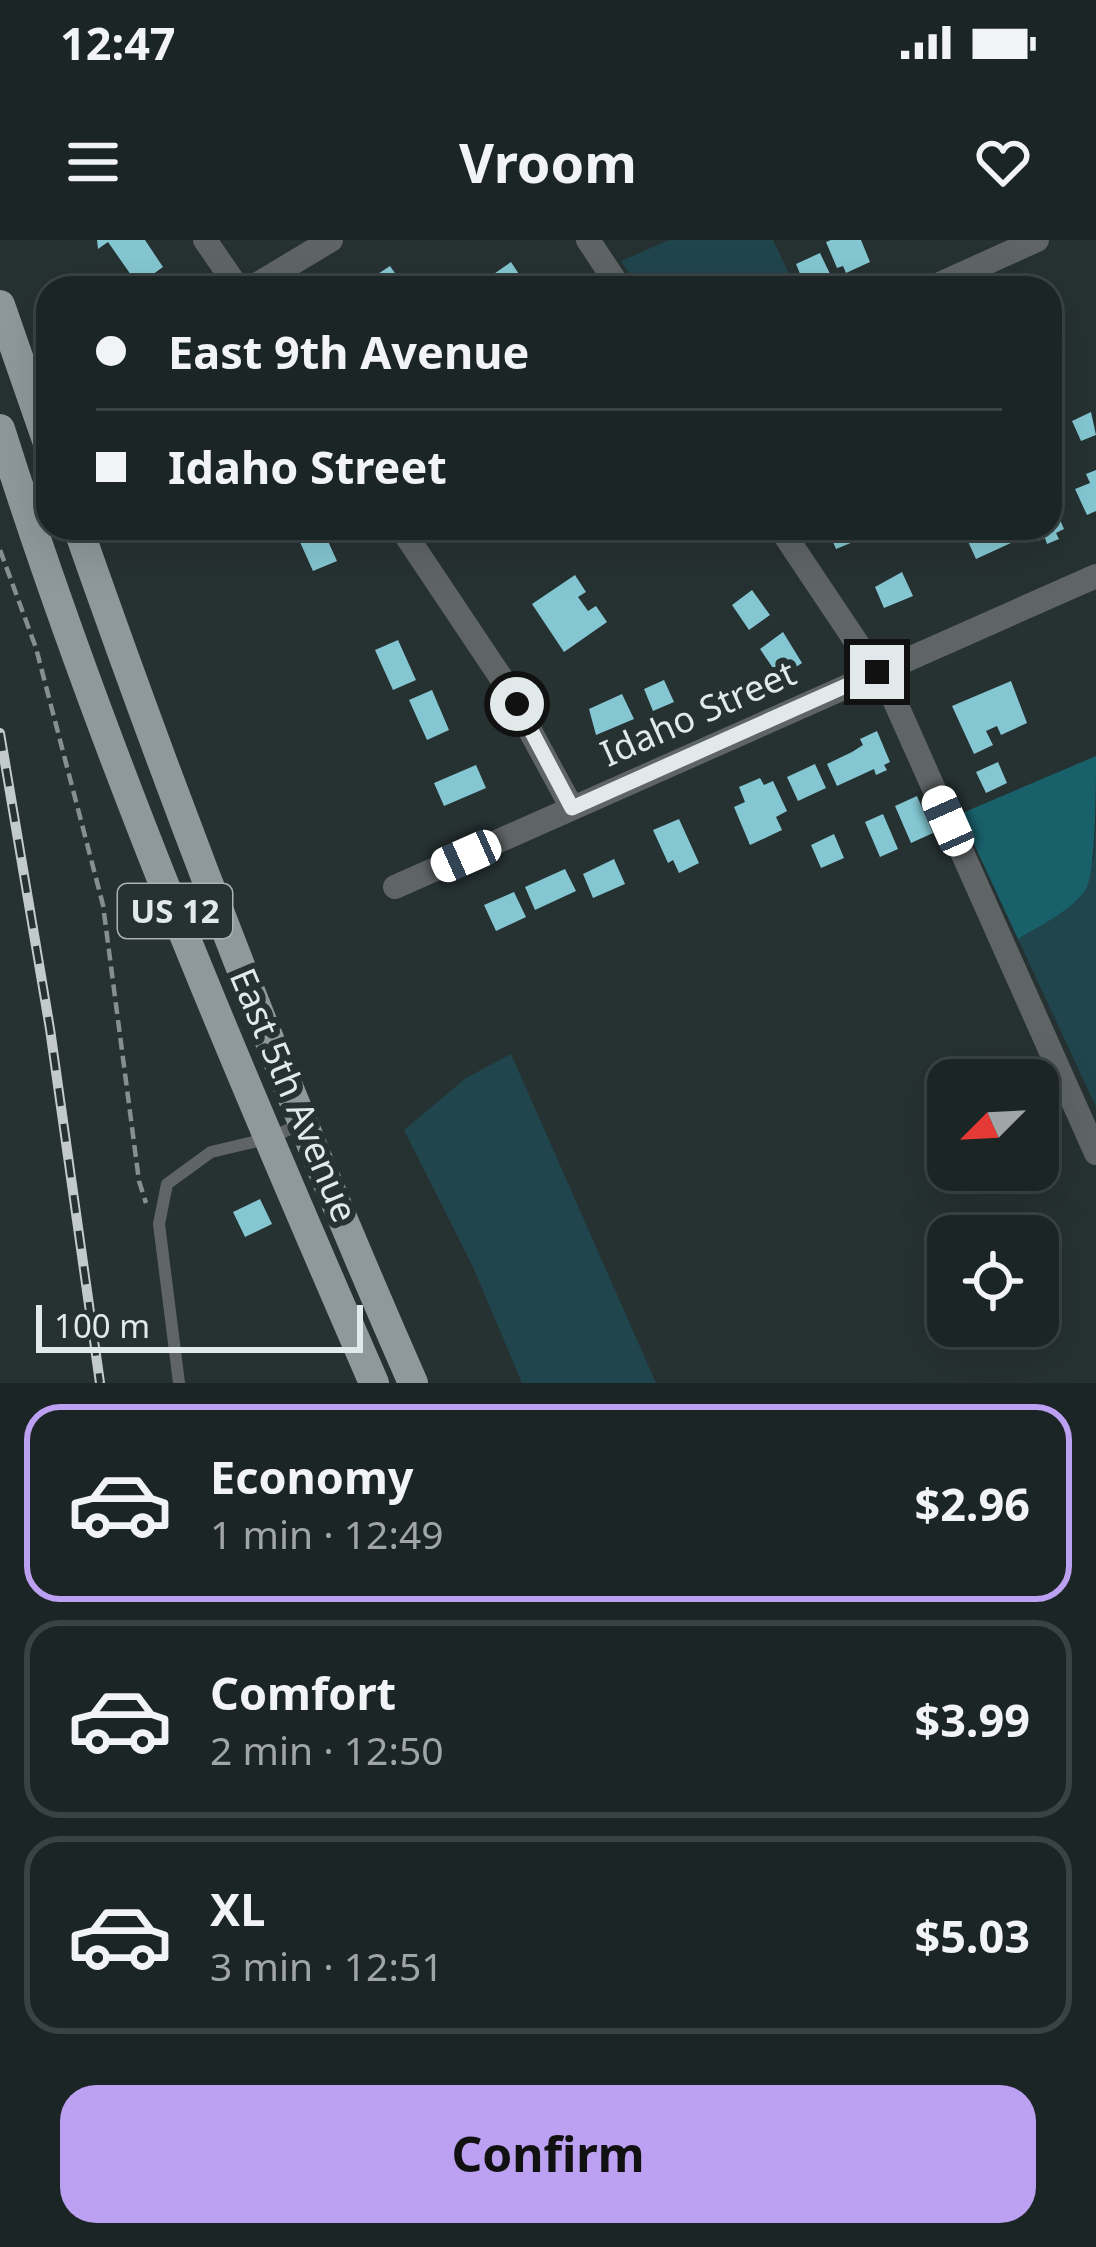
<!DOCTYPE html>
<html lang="en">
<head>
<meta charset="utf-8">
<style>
  :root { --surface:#1c2526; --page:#252d2e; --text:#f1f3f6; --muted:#a0a5a7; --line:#3a4243; --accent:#bca0f2 }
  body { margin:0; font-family:"Noto Sans",sans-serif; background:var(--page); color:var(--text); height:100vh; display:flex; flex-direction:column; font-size:45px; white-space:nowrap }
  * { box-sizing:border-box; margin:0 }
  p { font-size:39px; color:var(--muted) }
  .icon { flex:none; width:66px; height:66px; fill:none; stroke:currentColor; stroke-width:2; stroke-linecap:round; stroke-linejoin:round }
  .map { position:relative; height:1143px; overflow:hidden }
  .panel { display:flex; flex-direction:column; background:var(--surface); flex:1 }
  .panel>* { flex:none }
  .banner { position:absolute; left:36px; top:36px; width:1026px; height:264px; border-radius:36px; box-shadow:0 12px 48px #0002,0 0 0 3px var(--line); display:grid; align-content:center; height:264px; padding:0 60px; background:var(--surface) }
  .needle { width:78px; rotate:246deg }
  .controls { position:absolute; left:927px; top:819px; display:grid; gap:24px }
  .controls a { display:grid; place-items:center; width:132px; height:132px; border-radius:24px; background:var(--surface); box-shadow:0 12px 48px #0002,0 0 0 3px var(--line); font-size:60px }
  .scale { position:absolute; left:36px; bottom:30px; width:327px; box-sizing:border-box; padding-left:12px; border:6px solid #e2e9ea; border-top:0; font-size:33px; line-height:42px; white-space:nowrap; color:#e2e9ea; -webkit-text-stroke:9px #263132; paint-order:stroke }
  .end { position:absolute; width:54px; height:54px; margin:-27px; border:15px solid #e2e9ea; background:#111; box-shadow:0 0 0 6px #111 }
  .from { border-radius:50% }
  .car { position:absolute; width:36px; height:72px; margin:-36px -18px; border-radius:15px; box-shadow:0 0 9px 3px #0007; background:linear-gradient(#fff 24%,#345 0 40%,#fff 0 76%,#345 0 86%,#fff 0) }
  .banner b { display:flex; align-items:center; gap:42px; height:114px; font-size:45px }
  .banner b+b { border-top:3px solid var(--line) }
  .banner i { width:30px; height:30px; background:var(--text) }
  ul { padding:21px 0 0; list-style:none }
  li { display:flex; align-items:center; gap:36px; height:198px; margin:0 24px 18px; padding:0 36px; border:6px solid var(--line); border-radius:36px }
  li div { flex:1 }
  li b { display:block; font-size:45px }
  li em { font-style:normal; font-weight:700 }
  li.on { border-color:var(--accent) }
  li>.icon { width:108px; height:108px; stroke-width:1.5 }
  .cta { display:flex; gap:24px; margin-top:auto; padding:24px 60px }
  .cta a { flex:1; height:138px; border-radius:36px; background:var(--accent); color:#111; font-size:48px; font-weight:700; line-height:138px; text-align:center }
  .status { display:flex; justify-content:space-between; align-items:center; height:84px; padding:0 60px; background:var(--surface); direction:ltr }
  .status svg { height:33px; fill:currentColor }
  header { display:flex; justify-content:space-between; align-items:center; height:156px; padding:0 60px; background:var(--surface); font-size:54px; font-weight:700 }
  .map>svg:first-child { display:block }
  .green { fill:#20454c }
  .forest { fill:#18606a }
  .building { fill:#84c7d2 }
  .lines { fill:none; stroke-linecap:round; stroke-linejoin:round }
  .path { stroke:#868f90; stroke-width:4.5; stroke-dasharray:12 6; stroke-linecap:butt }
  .lane { stroke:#5f6465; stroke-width:12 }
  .street { stroke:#5f6465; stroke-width:24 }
  .primary { stroke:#8f999b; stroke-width:30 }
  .rail-casing { stroke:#c2cacb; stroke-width:10 }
  .rail { stroke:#263132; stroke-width:6; stroke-dasharray:18; stroke-linecap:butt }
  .route { stroke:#e2e9ea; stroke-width:15 }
  .labels { text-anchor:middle; stroke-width:12; stroke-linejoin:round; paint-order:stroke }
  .shield { fill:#263132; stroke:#aab2b3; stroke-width:3 }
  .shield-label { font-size:33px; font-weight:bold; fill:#e2e9ea }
  .street-label { font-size:36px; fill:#e2e9ea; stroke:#263132 }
</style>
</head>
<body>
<div class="status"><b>12:47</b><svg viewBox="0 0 49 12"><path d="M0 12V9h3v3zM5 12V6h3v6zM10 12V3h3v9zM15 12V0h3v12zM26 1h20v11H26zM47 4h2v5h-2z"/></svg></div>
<header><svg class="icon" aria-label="menu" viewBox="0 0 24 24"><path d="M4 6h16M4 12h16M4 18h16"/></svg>Vroom<svg class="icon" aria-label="heart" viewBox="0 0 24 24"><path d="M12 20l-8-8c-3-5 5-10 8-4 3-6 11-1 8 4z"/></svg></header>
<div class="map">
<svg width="1096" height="1143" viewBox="0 0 1096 1143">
  <rect width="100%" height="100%" fill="#263132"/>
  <path class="green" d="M669,0H773L796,48H639L621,21Z
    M1096,581V867L1018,699L1066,669L1094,619Z
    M511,814L656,1143H522L473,1027L404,890L466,838Z"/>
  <path class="forest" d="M1096,516C1096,545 1096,625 1087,647C1073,671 1040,685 1018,699L960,574Z"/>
  <path class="building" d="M97,0H145L163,27L138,45L108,2L98,9Z
    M831,0H861L870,22L846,33L843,26L837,28L826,2Z
    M820,13L832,38L806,48L796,24Z
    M511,22L528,48H495L488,38Z
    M390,26L405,48H367L364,43Z
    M1091,172L1096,195L1081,201L1072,181Z
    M1096,230V271L1087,275L1075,249L1090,243L1086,234Z
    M1050,257L1064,289L1056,293L1059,299L1047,304L1045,298L1038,301L1032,288H1050Z
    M303,288H322L337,321L313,331L295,291Z
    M827,288H853L858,300L836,309Z
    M985,288H1004L1011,303L976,319L966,297Z
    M902,332L913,356L884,368L875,347Z
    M575,335L586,352L578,357L588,371L596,366L607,382L564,412L532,364Z
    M752,350L770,375L749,390L732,365Z
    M783,392L802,423L787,433L783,426L775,431L760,409Z
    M398,400L416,440L393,450L375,410Z
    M664,440L674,462L653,471L644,449Z
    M1011,441L1027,483L1001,495L997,486L986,491L993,505L974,514L952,466Z
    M432,450L449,490L427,500L409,460Z
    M622,454L634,479L596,495L589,469Z
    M877,491L890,522L884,525L887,530L876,535L874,529L837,546L827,524L852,512L863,505L860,499Z
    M998,522L1007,543L986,553L976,532Z
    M815,524L826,548L798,561L787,537Z
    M476,525L486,548L444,566L434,543Z
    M760,538L764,545L773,541L787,571L776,577L782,590L750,605L734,567L745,562L739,547Z
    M917,556L933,593L911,603L895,566Z
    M883,574L898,609L880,617L865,582Z
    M679,579L699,623L679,633L673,620L668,623L653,590Z
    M834,594L844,618L821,628L811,605Z
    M614,619L625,644L593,658L583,634Z
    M565,629L576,651L535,670L525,647Z
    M514,652L526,677L496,691L484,665Z
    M260,959L272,984L245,997L233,972Z"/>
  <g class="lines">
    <path class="path" d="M0,310L36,408L103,665L139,941L146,963"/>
    <path class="lane" d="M179,1143L159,984L167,944L211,912L270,898L303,883"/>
    <path class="street" d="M205,0L238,48
      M588,0L620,48
      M251,48L331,0
      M931,48L1037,0
      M401,288L502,439L572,568
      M780,288L893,457L1096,913
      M395,647L1096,336"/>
    <path class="primary" d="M0,65L48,203
      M0,189C103,515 238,830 374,1143
      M78,288C179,576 290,863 413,1143"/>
    <defs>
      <path id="rail" d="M0,493L50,789L100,1143"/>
    </defs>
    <use href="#rail" class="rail-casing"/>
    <use href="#rail" class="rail"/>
  </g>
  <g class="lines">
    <path class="route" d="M517,464L572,568L877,432"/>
  </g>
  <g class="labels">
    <rect class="shield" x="118" y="644" width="114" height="54" rx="9"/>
    <g class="shield-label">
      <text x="175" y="683">US 12</text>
    </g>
    <g class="street-label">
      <text transform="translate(698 473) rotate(-24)" y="13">Idaho Street</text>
      <text transform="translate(294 855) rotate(67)" y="13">East 5th Avenue</text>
    </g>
  </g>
</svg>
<div class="controls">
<a><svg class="needle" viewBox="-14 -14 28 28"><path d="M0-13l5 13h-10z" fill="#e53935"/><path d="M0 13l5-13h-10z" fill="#a0a5a7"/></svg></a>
<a><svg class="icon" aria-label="locate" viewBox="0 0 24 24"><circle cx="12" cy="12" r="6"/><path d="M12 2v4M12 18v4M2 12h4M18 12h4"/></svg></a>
</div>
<div class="scale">100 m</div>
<i class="end from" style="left:517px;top:464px"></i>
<i class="end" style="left:877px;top:432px"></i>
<i class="car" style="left:948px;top:581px;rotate:336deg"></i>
<i class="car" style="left:466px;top:616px;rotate:246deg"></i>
<div class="banner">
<b><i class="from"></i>East 9th Avenue</b>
<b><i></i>Idaho Street</b>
</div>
</div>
<section class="panel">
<ul>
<li class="on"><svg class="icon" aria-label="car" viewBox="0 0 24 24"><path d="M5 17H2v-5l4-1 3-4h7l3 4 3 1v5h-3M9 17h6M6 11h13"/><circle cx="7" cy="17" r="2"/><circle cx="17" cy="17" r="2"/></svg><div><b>Economy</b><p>1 min · 12:49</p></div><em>$2.96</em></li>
<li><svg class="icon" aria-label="car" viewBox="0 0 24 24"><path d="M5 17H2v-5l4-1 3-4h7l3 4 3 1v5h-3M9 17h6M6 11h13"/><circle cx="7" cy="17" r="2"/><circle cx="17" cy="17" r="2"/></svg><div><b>Comfort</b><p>2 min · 12:50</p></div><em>$3.99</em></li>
<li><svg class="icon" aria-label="car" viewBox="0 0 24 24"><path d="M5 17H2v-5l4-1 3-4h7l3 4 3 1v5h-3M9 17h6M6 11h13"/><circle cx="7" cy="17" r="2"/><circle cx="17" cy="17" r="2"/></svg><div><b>XL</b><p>3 min · 12:51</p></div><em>$5.03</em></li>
</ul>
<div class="cta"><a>Confirm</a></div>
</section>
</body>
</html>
